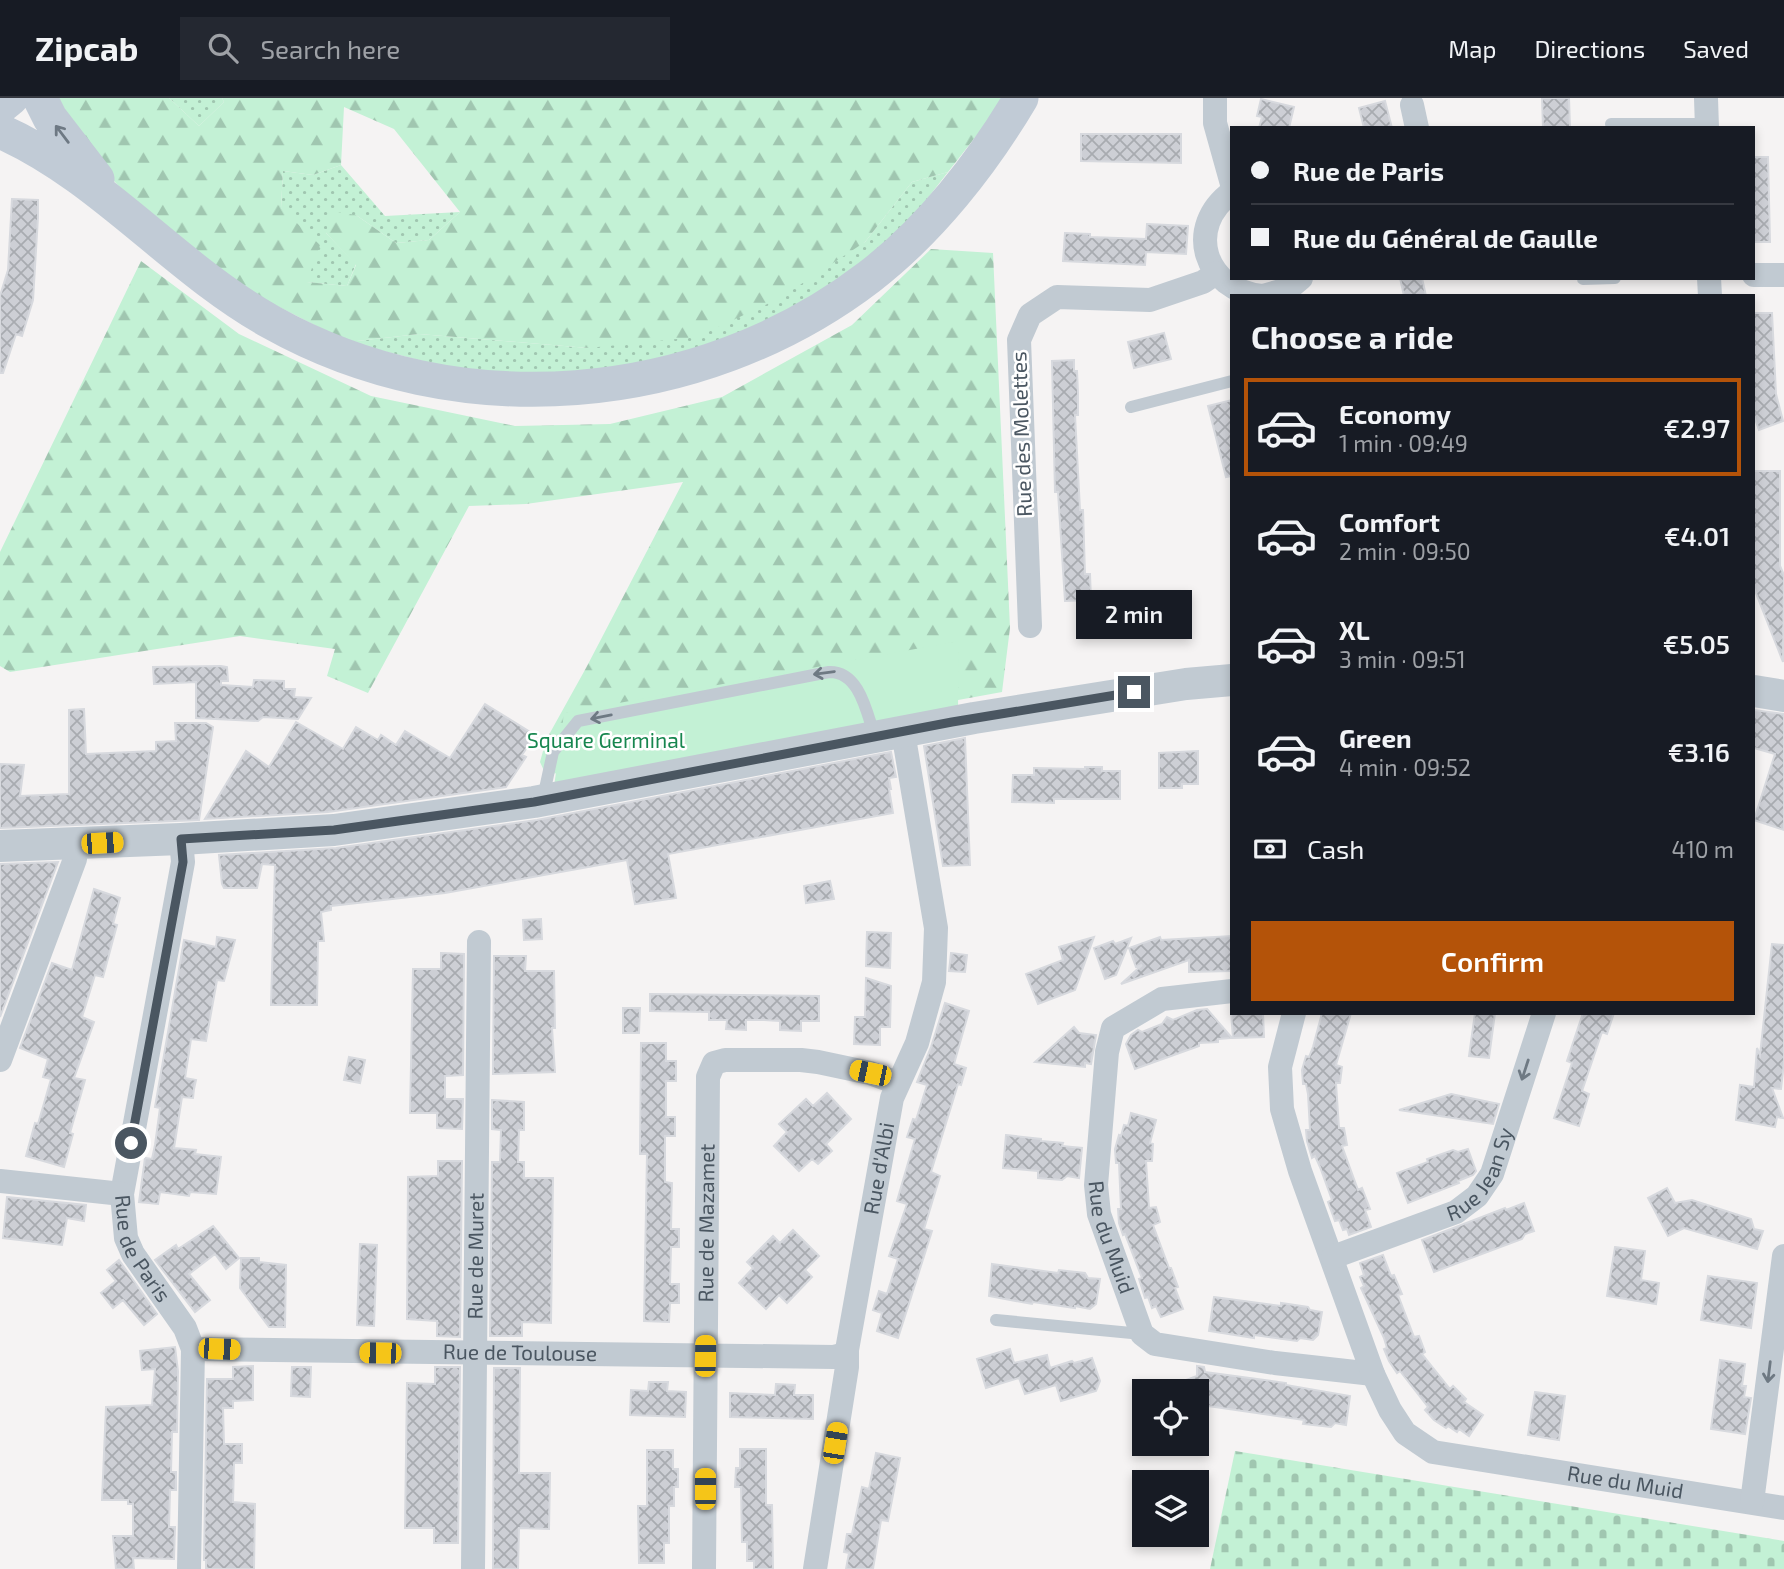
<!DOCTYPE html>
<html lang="en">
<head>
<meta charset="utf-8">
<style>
  :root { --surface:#171b24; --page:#242831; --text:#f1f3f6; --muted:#9ea1a6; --line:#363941; --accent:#b45309 }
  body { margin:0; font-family:"Exo 2",sans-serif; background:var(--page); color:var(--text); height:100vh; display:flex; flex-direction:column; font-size:26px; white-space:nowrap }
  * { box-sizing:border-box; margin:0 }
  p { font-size:23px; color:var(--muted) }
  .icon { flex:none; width:38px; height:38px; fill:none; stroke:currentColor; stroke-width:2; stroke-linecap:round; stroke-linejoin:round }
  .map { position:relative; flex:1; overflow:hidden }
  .drawer { position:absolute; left:1230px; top:196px; width:525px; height:721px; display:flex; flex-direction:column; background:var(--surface); border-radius:0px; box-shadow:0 4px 10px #0003 }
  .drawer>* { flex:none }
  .top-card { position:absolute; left:1230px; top:28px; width:525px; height:154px; border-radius:0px; box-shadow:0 4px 10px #0003; display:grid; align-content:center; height:154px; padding:0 21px; background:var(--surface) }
  .fabs { position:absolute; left:1132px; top:1281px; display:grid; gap:14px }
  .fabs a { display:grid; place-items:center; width:77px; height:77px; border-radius:0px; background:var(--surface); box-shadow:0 4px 10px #0003; font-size:35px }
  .end { position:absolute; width:32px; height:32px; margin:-16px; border:9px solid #4a5661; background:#fff; box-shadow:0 0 0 4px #fff }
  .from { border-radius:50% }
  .bubble { position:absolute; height:49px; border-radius:0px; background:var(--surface); box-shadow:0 4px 10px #0003; font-size:23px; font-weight:600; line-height:49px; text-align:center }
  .car { position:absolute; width:21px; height:42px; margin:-21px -10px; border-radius:9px; box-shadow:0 0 5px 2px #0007; background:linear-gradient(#f5c518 24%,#345 0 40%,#f5c518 0 76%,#345 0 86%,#f5c518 0) }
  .top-card b { display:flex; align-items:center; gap:24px; height:66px; font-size:26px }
  .top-card b+b { border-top:2px solid var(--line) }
  .top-card i { width:18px; height:18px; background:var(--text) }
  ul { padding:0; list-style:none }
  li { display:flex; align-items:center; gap:21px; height:98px; margin:0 14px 10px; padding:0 7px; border:4px solid transparent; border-radius:0px }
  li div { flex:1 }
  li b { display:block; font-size:26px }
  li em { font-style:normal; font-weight:600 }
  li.selected { border-color:var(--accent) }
  li>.icon { width:63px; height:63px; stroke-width:1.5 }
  h2 { padding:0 21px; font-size:32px; line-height:84px }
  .pay { display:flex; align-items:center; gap:18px; height:77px; padding:0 21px; font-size:26px }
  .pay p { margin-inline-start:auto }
  .button { display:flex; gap:14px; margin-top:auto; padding:14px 21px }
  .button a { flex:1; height:80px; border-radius:0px; background:var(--accent); color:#fff; font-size:28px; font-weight:600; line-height:80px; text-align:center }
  header { display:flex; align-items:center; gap:42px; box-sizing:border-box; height:98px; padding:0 35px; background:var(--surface); border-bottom:2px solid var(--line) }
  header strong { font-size:33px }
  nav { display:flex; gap:38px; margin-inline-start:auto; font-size:24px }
  .search { width:490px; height:63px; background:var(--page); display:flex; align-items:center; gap:18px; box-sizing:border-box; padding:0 24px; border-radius:0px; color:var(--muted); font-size:26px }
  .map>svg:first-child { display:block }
  .grass { fill:url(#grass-dots) }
  .forest { fill:url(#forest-firs); fill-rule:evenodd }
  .cemetery { fill:url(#cemetery-stones) }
  .park { fill:#c3f1d5 }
  .building { fill:url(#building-cross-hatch); stroke:#d7d9de; stroke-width:2 }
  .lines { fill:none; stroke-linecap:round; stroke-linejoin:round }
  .service { stroke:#c1cad2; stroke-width:12 }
  .minor { stroke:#c1cad2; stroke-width:24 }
  .tertiary { stroke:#c1cad2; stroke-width:32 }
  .secondary { stroke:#c1cbd6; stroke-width:35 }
  .oneway { stroke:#6e7984 }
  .oneway2 { stroke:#6e7983 }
  .route { stroke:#4a5661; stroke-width:9 }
  .labels { text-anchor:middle; stroke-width:5; stroke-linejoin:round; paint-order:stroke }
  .street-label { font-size:21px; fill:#4a5661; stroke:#fff }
  .park-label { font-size:21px; fill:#17864f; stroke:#fff }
</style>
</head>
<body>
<header>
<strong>Zipcab</strong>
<div class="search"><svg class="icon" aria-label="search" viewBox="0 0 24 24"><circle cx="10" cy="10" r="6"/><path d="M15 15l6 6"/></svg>Search here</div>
<nav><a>Map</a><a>Directions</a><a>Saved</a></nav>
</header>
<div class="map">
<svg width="1784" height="1471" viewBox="0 0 1784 1471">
  <defs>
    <pattern id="grass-dots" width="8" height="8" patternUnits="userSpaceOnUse" patternTransform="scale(1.75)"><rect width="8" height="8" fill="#c3f1d5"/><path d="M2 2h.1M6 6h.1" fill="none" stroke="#a0c6b0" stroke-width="1.8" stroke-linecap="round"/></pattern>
    <pattern id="forest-firs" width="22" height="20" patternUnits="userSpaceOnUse" patternTransform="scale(1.75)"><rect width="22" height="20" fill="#c3f1d5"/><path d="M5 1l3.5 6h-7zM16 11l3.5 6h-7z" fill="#a0c6b0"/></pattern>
    <pattern id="cemetery-stones" width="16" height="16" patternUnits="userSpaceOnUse" patternTransform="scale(1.75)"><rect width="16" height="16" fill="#c3f1d5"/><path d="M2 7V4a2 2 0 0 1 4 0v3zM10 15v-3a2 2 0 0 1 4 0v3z" fill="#a0c6b0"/></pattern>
    <pattern id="building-cross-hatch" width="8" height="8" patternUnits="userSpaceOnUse" patternTransform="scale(1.75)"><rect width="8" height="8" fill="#cdcfd5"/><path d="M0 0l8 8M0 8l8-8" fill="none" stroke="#a8abb0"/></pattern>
  </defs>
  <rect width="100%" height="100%" fill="#f5f3f3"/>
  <path class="grass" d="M169,0H222L224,4L199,28Z
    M341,67L385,118L460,114L429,142L396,145L356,117L326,135L356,166L347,188L306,184L281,110L283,73L313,77Z
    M948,74L902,133L789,218L625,274L482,278L348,244L419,236L588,250L865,144L912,84Z"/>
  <path class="forest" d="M49,0H169L199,28L224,4L222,0H1002L991,19L948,74L912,84L865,144L780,200L697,239L588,250L419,236L348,244L240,189L133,103L94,62ZM344,9L394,31L460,114L429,142L396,145L356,117L331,113L326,135L356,167L347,188L307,184L320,147L281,110L283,73L313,77L341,67Z
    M931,151L993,155L1010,530L1002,594L546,677L540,664L546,642L586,570L683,384L526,406L469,408L368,595L327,578L335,551L240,538L10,574L0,568V454L141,163L239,236L371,298L515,328L610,326L722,299L852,227Z"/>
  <path class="cemetery" d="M1235,1353L1784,1443V1471H1210Z"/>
  <path class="park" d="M959,543L958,609L554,689L564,615Z"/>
  <path class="building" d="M1542,0H1569L1570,30H1543Z
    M1261,1L1294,9L1289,30H1259L1262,19L1257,18Z
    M1385,3L1392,30H1364L1359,10Z
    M1081,36H1181V65L1081,63Z
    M1754,59H1768L1770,144H1754Z
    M12,101L38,102V119L33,202L22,238L16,236L3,275H0V198L8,172Z
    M1147,126L1188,128L1186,156L1146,154L1145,167L1063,163L1065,135L1090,136V139L1146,141Z
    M1400,180H1422L1426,198H1404Z
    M1754,215H1772L1776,296L1783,323L1759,332L1754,318Z
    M1164,235L1171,261L1134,270L1128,244Z
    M1074,262V273H1077L1078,295V317H1075L1080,412H1083L1085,476H1090L1091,502L1065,503L1058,394H1055L1052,263Z
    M1232,302V378L1226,379L1208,308Z
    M1754,373H1780V468L1784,477L1783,564L1754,490Z
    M221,568L227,569L228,583H221V587L253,589L254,582L284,583V591H295L294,599L311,600L298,621L263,619L258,623L196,620V584L154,586L153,569Z
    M485,606L535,637L522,657L526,659L506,689L328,714L205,721L246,653L269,669L296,624L343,651L356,629L378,642L381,637L396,647L405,633L450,660Z
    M84,611L86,656L156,653V644L176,643L175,625H206L213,629L199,722L0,730V666L24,667L20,698L69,696V612Z
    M1754,612L1784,616V732L1754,722L1775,656L1754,650Z
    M965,640L970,767L943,768L924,648Z
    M1198,653V686H1182V690H1159V655Z
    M891,654L896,679L889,680L891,691H889L893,715L668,756L676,800L635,806L627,762L445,795L331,808V812L321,814L324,843H318L317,907H271L275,767L262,766L257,790H224L222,786L219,757L336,750L537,722Z
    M1085,669H1102V673H1120V701H1054V705L1012,704L1013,677H1034V670L1085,671Z
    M58,764L0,919V766Z
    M830,783L834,801L806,805L804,788Z
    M94,791L120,800L113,826L117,827L103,879L95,877L82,919L94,924L74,980L85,982L70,1035L73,1036L64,1069L26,1058L35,1025L38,1026L51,981L43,979L48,961L20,950L52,865L72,872Z
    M541,821L542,841L524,842L523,822Z
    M867,834L891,835L890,870L866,868Z
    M1232,838V873L1189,874V862L1121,886L1142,867L1136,869L1129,850L1160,839L1161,842Z
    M217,839L235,842L224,883L217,882L206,943L191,941L185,980L196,982L194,991L193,1000L182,999L174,1050L196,1052L195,1056L221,1059L216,1096L190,1094L189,1098L160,1094L158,1106L139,1104L145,1060L152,1061L155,1047L160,1010L155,1009L184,842L216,849Z
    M1094,839L1075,892L1038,906L1026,876L1063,862L1059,849Z
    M1131,840L1116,877L1105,881L1094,850L1113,843L1115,846Z
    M1772,846L1784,847V964L1781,991L1772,990L1783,1020L1777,1019L1775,1029L1736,1022L1740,987L1754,989L1757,950L1760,957Z
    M441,855L464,856L463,977L445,978V1001H463L462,1031L437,1030V1015H410L413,871H441Z
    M951,855L967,857L965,874L949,873Z
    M494,858H526L525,873H554L555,930H552L555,974L493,976Z
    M866,880L891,888L890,929H880V947L854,946L855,919H865Z
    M650,896L819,898V923H801V933L780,932V923L764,922H746V932L726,931L727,922H709V914L650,913Z
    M945,905L969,913L954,966L966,970L961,987L958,986L931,1074L940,1078L924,1131L932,1133L898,1240L877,1233L882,1215L873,1212L879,1193L887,1196L898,1161L889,1158L907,1106L897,1103L915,1041L907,1039L913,1021L916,1022L927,987L917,984L931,949Z
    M623,910H640L639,935H623Z
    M1207,911L1232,940L1218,941V944L1199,945V948L1135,971L1126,946L1131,937L1138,932L1142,934L1162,926L1167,919L1173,922L1197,912Z
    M1231,915H1263L1264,939L1233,940Z
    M1322,915H1351L1336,967L1342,969L1340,985H1336L1339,1030H1344L1347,1047L1342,1048L1358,1092L1362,1090L1370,1111L1365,1112L1371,1129L1349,1137L1347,1131L1343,1132L1339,1122L1335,1123L1328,1104L1332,1102L1320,1069L1315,1058L1312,1060L1307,1043L1306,1032H1310L1308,996L1306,986H1303L1302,972L1306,958L1309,959L1313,949Z
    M1475,915H1495L1489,960L1469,958Z
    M1583,915H1614L1607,936L1602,934L1582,993L1589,996L1579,1028L1554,1020L1572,965L1567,963Z
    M1074,929L1079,935L1096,937L1091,966L1085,965V969L1035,964Z
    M641,945H666V963H676V983H666V1019H675V1038H665V1084L672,1085L671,1131H679V1149H671L670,1186H679V1205H670L669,1224L644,1223L647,1056H640Z
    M349,959L365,962L360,985L344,982Z
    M827,995L851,1021L826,1046L832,1053L818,1066L812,1061L799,1073L774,1048L787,1034L779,1026L806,1001L813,1008Z
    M1451,996L1499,1006L1493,1026L1399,1012Z
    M492,1002L524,1004V1032H519L518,1064H524V1080H553L551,1225L522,1224V1238H490L492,1064H500L501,1032L492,1031Z
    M1131,1015L1156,1022L1150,1045L1153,1046L1152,1063H1146L1149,1110L1156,1109L1160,1124L1153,1127L1169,1170H1171L1178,1189L1175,1190L1183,1211L1161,1219L1156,1208L1152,1210L1148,1199L1145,1200L1139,1181L1142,1180L1125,1136L1123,1137L1119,1125L1118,1111H1121L1119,1065H1116L1115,1051L1119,1037L1121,1038L1124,1027L1128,1028Z
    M1006,1037L1041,1041V1043L1063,1045L1062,1048L1082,1050L1079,1080L1067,1078L1062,1082L1038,1080V1073L1003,1070Z
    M1468,1051L1476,1073L1473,1077L1458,1083L1459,1085L1408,1105L1397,1075L1428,1064L1427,1061L1453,1052L1458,1054Z
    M438,1063H462L460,1239L437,1238V1223L407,1221L408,1079L438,1078Z
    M1667,1090L1675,1105L1692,1102L1751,1121L1754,1131L1763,1133L1757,1151L1684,1130L1668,1138L1648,1100Z
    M7,1099L86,1107L84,1123L67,1120L62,1147L3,1140Z
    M1524,1105L1534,1133L1525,1136L1522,1141L1434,1174L1422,1142L1505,1110L1506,1112Z
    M213,1128L239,1160L226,1171L215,1156L189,1176L210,1202L195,1214L155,1162L176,1147L178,1151Z
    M793,1132L819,1158L805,1172L812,1179L787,1205L779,1197L766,1211L739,1185L753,1170L747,1164L773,1138L780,1145Z
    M360,1146L377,1147L374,1228L357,1227Z
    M1615,1149L1645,1153L1641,1182L1659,1185L1656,1206L1607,1198Z
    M1383,1157L1391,1178L1394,1177L1402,1196L1398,1197L1414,1239L1419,1238L1425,1254L1422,1256L1450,1291L1453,1288L1466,1301L1464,1304L1483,1317L1469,1338L1459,1331L1457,1334L1448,1328L1446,1330L1434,1322L1425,1312L1428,1309L1400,1273L1397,1275L1389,1263L1384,1251L1387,1250L1384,1240L1361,1190L1364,1188L1360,1179L1364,1177L1360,1165Z
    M241,1160H259V1164L286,1167L285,1229H269L240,1190Z
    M119,1162L157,1216L144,1227L123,1202L113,1210L101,1195L116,1183L107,1172Z
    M992,1166L1058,1175L1059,1172L1085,1175L1088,1180L1100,1181L1096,1206L1090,1211L1075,1208V1210L1033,1204L1032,1206L989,1198Z
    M1708,1178L1757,1185L1751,1230L1701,1222Z
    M1214,1199L1281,1208V1205L1308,1209L1310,1212L1322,1214L1318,1237L1313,1242L1300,1240L1297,1243L1254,1237V1240L1209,1233Z
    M175,1249L178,1273L177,1334H172L171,1374H176V1392H170L169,1429H175L174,1461L133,1460L134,1471H116L113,1438H133V1406H128V1402H102L106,1309L152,1307L155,1271L142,1272L140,1253Z
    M1010,1251L1014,1265L1047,1257L1050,1270L1072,1263L1074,1265L1092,1260L1100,1283L1096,1293L1061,1303L1056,1287L1025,1296L1019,1280L986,1290L977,1261Z
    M1720,1262L1745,1266L1742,1288H1746L1744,1299L1751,1300L1745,1336L1711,1331Z
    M253,1268V1302L233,1303V1310H223L224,1346H242V1365H234L233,1404L255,1406L254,1471H206V1462H204L207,1281H233V1269Z
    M1197,1268L1204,1269L1205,1274L1286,1285V1287L1350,1298L1346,1327L1335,1325L1331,1329L1303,1326L1304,1322L1208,1308L1197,1312V1293H1162V1291L1197,1278Z
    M292,1269H311L310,1299L291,1298Z
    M435,1269H460L458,1445H434V1430H405L407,1285L435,1286Z
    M494,1270H520L519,1375H550L549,1431L519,1430L518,1471H493Z
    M649,1284H668L667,1293L686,1294L685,1319L630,1317L631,1292L648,1293Z
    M776,1286L795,1287L794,1297H813V1321L730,1319V1295L775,1297Z
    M1535,1294L1565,1298L1559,1342L1528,1337Z
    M740,1351H766V1407H772L773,1471H754V1463H747V1444H742L741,1389H735L736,1370H740Z
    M647,1352H673V1371H678V1389H674V1408H669V1445H664V1465H639L638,1408H647Z
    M876,1355L900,1360L888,1423L881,1422L873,1471H846L849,1455L844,1454L847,1436H852L862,1389L869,1391Z"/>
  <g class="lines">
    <path class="service" d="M1611,26H1706
      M1583,181L1615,180
      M1131,309L1232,283
      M543,700L553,654L578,623L829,574C860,573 867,616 875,639
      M996,1222L1142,1236"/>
    <g class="minor">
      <path d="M1215,0V25L1232,86"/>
      <path d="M1706,0L1707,30"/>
      <path d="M1412,7L1417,30"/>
      <path d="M1232,94C1184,129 1204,192 1262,198"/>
      <path d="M1754,177H1784"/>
      <path d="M1709,180L1710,198"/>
      <path d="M1263,198L1288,191L1301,180"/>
      <path d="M1030,528L1019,242L1030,217L1057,199L1150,202L1203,184L1216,175"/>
      <path id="s1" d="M181,741L183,764L122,1096L126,1140L133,1156L185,1230L193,1251L189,1471"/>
      <path id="s2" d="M1232,893L1162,901L1113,930L1107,954L1096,1087L1099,1116L1142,1236L1155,1246L1275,1265L1373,1276"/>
      <path id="s3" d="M1294,915L1280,969L1282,1011L1300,1073L1373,1276L1390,1312L1405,1335L1433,1354L1784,1410"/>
      <path d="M0,962L75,761L76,746"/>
      <path d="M0,1083L122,1096"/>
      <path id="s4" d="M1333,1159L1456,1114L1477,1098L1492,1076L1544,915"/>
      <path id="s5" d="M193,1251L834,1259L846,1256"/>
      <path d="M1752,1404L1784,1158"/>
      <path id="s6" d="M473,1471L479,844"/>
      <path id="s7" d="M704,1471L708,979L714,965L725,962H801L818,964L870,975L897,985"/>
      <path id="s8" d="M815,1471L847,1269V1252L892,1000L917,945L934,884L936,830L903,634"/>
    </g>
    <path class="tertiary" d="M1754,593L1784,598
      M0,748L181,741L334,732L534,704L974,620L1186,586L1232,582"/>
    <path class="secondary" d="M40,0L50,20L97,81
      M0,9L11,0
      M0,33C102,78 174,170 271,224C458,329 699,309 869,179C930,132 982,66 1021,0"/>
  </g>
  <defs><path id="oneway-shaft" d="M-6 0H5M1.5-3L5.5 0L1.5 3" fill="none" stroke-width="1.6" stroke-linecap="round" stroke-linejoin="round" transform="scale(1.75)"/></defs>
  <use class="oneway" href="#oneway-shaft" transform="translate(62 36) rotate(-127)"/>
  <g class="oneway2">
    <use href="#oneway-shaft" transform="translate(824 575) rotate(172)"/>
    <use href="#oneway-shaft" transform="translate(601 619) rotate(169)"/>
    <use href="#oneway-shaft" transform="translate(1525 972) rotate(108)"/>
    <use href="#oneway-shaft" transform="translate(1769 1274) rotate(97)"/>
  </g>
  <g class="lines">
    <path class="route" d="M131,1045L183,764L181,741L334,732L534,704L952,624L1134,594"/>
  </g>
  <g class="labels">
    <g class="street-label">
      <text transform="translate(1022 336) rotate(-92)" y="7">Rue des Molettes</text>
      <text dy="7" stroke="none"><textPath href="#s8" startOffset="406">Rue d'Albi</textPath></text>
      <text dy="7" stroke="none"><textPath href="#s4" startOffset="177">Rue Jean Sy</textPath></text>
      <text dy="7" stroke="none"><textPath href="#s7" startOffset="346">Rue de Mazamet</textPath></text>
      <text dy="7" stroke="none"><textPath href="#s2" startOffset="340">Rue du Muid</textPath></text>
      <text dy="7" stroke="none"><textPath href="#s1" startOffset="420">Rue de Paris</textPath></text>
      <text dy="7" stroke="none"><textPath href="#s6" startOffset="313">Rue de Muret</textPath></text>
      <text dy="7" stroke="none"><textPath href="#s5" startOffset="327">Rue de Toulouse</textPath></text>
      <text dy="7" stroke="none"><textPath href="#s3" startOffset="674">Rue du Muid</textPath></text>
    </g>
    <g class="park-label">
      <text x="606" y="650">Square Germinal</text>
    </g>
  </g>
</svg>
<div class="fabs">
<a><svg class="icon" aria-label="locate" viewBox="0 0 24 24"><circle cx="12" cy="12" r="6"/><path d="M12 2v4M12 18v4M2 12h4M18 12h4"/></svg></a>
<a><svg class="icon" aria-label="layers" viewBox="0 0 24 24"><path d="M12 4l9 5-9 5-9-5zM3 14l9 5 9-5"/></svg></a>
</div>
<i class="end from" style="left:131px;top:1045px"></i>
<i class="end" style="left:1134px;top:594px"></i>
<div class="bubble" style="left:1076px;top:492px;width:116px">2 min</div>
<i class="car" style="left:102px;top:745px;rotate:87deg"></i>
<i class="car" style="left:870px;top:975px;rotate:282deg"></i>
<i class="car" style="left:219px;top:1251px;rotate:92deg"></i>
<i class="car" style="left:380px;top:1255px;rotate:271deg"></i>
<i class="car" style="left:705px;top:1258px;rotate:1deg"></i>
<i class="car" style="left:835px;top:1345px;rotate:9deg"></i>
<i class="car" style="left:705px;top:1391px;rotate:0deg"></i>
<div class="top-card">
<b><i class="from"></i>Rue de Paris</b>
<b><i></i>Rue du Général de Gaulle</b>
</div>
<section class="drawer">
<h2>Choose a ride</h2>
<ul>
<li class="selected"><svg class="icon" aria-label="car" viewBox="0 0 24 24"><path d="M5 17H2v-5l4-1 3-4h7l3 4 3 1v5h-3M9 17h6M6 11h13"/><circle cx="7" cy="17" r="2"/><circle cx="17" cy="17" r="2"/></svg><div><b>Economy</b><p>1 min · 09:49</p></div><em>€2.97</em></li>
<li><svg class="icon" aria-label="car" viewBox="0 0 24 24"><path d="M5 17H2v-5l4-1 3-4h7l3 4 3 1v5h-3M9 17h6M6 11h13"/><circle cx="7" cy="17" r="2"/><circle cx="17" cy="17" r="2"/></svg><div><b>Comfort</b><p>2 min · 09:50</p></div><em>€4.01</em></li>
<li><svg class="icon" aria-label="car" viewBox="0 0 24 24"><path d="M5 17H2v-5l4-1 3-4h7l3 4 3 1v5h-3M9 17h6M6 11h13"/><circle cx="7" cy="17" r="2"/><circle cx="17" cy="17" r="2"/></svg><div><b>XL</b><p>3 min · 09:51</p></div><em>€5.05</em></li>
<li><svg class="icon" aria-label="car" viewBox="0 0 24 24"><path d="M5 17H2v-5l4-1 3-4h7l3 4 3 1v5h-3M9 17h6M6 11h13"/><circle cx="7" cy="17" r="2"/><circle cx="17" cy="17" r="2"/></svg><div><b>Green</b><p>4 min · 09:52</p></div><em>€3.16</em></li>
</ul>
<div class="pay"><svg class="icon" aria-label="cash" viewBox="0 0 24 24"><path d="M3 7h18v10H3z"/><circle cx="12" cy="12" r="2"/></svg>Cash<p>410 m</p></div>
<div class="button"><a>Confirm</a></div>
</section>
</div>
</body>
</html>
